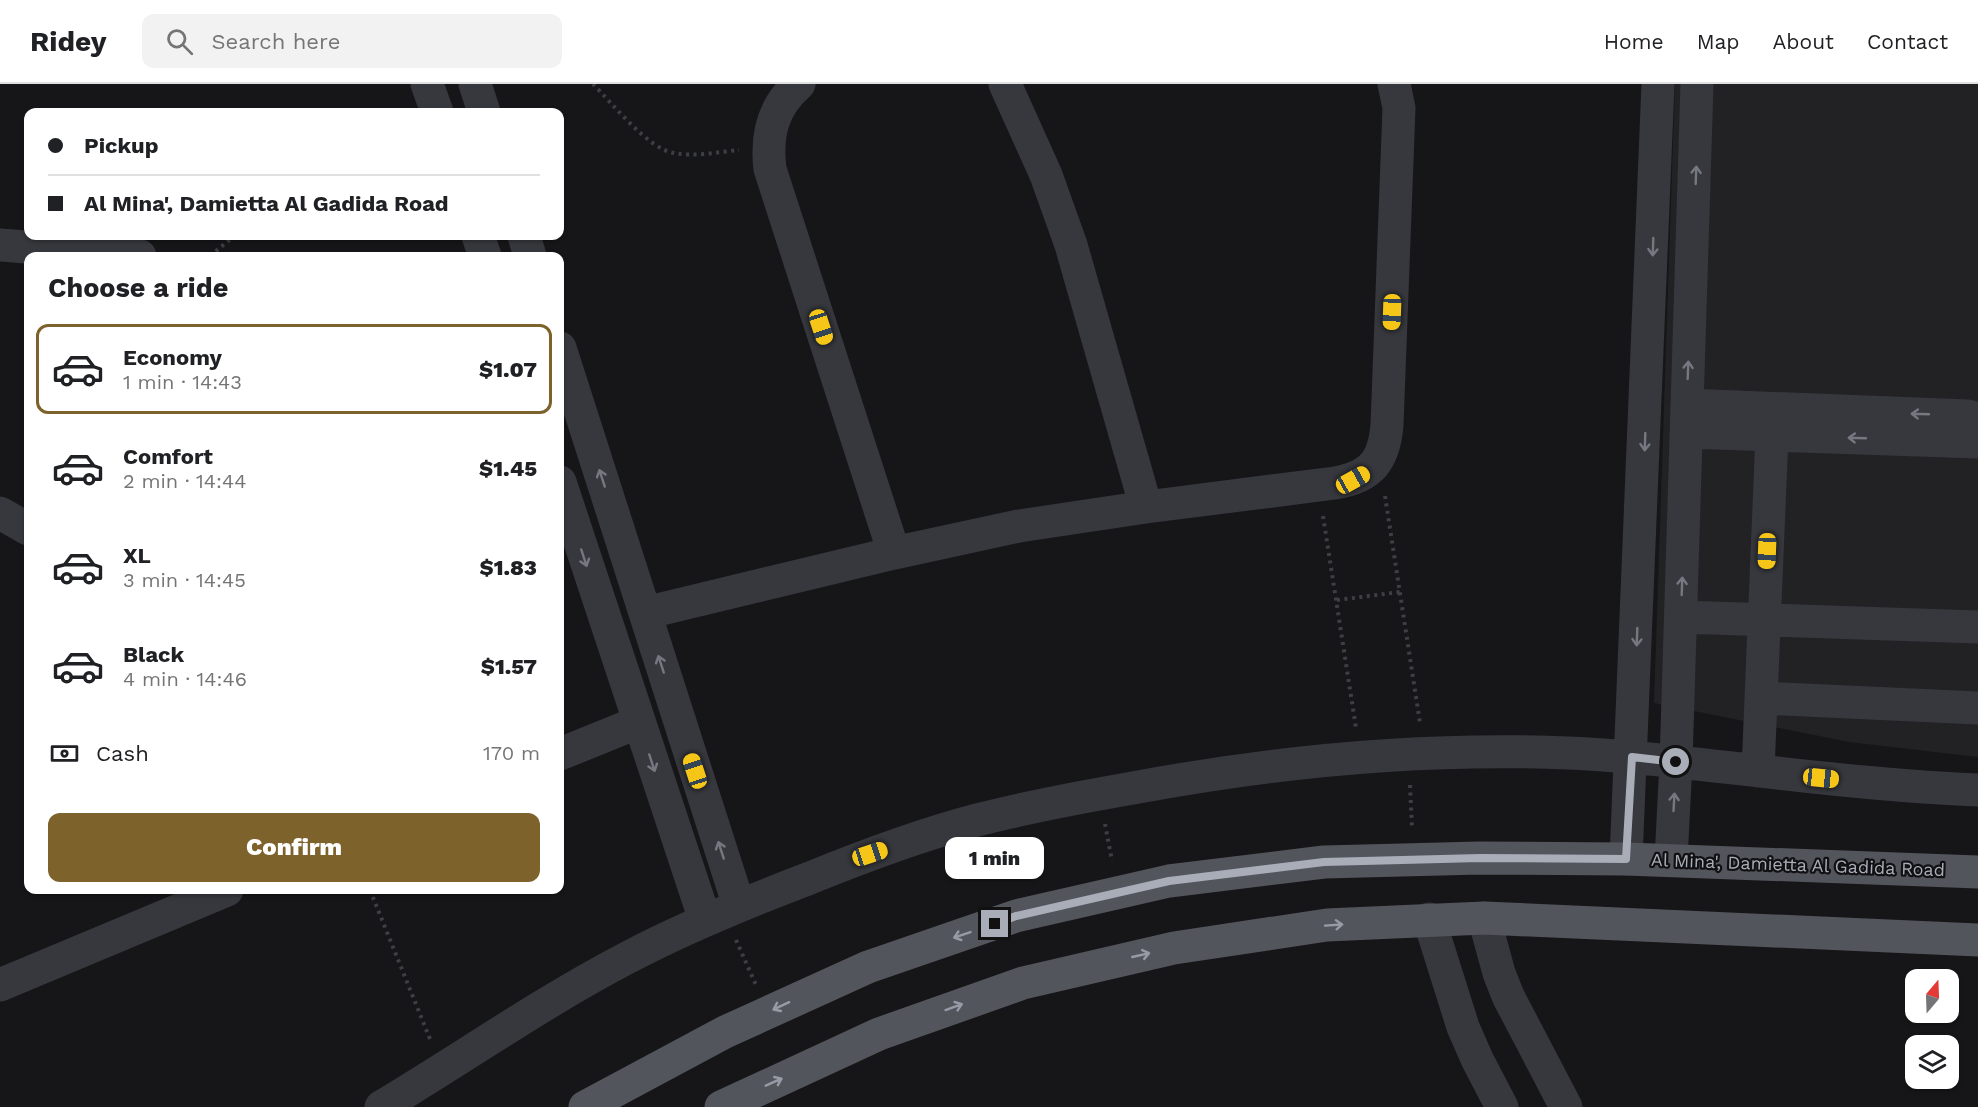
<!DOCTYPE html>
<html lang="en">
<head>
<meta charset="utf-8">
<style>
  :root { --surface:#fff; --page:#f2f2f2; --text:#202124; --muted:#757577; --line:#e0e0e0; --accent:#7e622b }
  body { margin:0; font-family:"Work Sans",sans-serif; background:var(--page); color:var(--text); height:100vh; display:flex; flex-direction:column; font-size:22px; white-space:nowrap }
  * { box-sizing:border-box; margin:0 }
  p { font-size:20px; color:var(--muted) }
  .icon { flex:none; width:33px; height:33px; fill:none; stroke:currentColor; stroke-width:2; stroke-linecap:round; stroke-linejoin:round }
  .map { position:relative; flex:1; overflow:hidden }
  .side { position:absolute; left:24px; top:168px; width:540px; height:642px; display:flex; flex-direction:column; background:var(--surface); border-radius:12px; box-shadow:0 2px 4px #0004 }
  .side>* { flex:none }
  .guide { position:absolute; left:24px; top:24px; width:540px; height:132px; border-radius:12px; box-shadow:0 2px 4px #0004; display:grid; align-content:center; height:132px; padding:0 24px; background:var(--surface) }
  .needle { width:39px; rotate:19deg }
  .controls { position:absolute; left:1905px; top:885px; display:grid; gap:12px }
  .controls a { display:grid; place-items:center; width:54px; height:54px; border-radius:12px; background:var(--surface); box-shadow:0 2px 4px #0004; font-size:30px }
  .end { position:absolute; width:27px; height:27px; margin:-14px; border:8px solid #a8adb8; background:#111; box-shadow:0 0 0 3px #111 }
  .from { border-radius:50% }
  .bubble { position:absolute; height:42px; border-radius:12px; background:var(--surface); box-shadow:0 2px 4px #0004; font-size:20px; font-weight:800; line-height:42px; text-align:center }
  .car { position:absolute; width:18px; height:36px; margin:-18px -9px; border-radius:8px; box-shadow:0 0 4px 2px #0007; background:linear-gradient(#f5c518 24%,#345 0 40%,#f5c518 0 76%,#345 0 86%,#f5c518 0) }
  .guide b { display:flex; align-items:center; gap:21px; height:57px; font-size:22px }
  .guide b+b { border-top:2px solid var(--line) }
  .guide i { width:15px; height:15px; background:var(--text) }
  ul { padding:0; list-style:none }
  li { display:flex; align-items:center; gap:18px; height:90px; margin:0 12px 9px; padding:0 12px; border:3px solid transparent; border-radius:12px }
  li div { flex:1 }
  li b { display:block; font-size:22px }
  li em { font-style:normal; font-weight:800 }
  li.current { border-color:var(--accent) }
  li>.icon { width:54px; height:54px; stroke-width:1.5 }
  h2 { padding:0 24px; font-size:27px; line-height:72px }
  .pay { display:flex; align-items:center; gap:15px; height:66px; padding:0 24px; font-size:22px }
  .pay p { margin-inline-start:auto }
  .button { display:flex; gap:12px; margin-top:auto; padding:12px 24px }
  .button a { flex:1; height:69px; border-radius:12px; background:var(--accent); color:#fff; font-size:24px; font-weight:800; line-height:69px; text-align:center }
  header { display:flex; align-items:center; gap:36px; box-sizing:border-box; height:84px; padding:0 30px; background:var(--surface); border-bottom:2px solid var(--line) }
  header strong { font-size:28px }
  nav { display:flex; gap:33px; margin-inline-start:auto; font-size:21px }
  .search { width:420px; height:54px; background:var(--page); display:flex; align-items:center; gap:15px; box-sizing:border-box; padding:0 21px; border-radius:12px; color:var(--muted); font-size:22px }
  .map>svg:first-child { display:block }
  .built { fill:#222225 }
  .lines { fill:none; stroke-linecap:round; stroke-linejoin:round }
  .path { stroke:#3d3f44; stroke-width:4; stroke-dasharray:3 4.5; stroke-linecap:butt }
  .minor { stroke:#37383d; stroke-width:33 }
  .major { stroke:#53555c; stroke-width:33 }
  .oneway { stroke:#757881 }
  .oneway2 { stroke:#979ba6 }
  .route { stroke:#a8adb8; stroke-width:8 }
  .labels { text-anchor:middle; stroke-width:4.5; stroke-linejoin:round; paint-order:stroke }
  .street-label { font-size:18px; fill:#a8adb8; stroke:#111113 }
</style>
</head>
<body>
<header>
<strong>Ridey</strong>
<div class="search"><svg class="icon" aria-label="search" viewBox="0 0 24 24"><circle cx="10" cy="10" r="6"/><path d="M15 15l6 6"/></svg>Search here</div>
<nav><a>Home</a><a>Map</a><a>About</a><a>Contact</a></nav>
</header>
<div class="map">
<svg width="1978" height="1023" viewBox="0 0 1978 1023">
  <rect width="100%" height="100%" fill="#161618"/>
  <path class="built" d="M1675,0H1978V673L1849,658L1654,619Z"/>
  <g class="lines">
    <path class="path" d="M593,0C612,19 648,65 674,69C693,73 719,68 739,66
      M210,172L234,152
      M1385,412L1420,639
      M1323,432L1356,644
      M1337,516L1400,508
      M1410,701L1412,744
      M1105,740L1112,777
      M370,806L430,955
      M736,856L756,901"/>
    <path class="minor" d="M427,0L437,28
      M475,0L484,28
      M799,0C772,23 766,52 770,85L894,469
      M1005,0L1046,91L1071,161L1146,423
      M478,152L485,172
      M524,152L530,172
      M0,161L140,172
      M560,264L739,822
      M1687,321L1968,332L1978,335
      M1687,348L1978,358
      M560,398L705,836
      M0,429L28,445
      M645,529L894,469L1019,442L1146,423L1335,399C1371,393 1384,377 1387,341L1399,24L1394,0
      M1681,533L1978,543
      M1761,614L1978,624
      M560,670L639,638
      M1758,687L1772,351
      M1626,775L1658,0
      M1671,776L1676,678L1697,0
      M1484,834L1499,889L1508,912L1566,1023
      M1429,835L1463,943L1477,975L1502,1023
      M0,901L227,806
      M381,1023C463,974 541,919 625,875C685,843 747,818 810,794C864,772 920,751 977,736C1028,723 1081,713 1133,704C1277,677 1422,663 1568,669C1630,671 1691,680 1752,686C1827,695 1902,703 1978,706"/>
    <path class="major" d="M585,1023L725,948L868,883L1016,832L1169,797L1324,778L1480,774L1626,775L1978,788
      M721,1023L879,950L1023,899L1174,864L1327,841L1484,834L1978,856"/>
  </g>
  <defs><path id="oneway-shaft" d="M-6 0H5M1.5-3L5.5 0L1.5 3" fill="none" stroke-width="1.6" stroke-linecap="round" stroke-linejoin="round" transform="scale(1.5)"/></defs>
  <g class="oneway">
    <use href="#oneway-shaft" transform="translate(1696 91) rotate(-88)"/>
    <use href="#oneway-shaft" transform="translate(1653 163) rotate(92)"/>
    <use href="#oneway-shaft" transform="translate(1688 286) rotate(-88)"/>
    <use href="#oneway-shaft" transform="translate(1920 330) rotate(-178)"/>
    <use href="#oneway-shaft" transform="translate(1857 354) rotate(-178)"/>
    <use href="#oneway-shaft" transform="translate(1645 358) rotate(92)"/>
    <use href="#oneway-shaft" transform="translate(602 394) rotate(-108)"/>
    <use href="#oneway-shaft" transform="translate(584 474) rotate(72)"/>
    <use href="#oneway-shaft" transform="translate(1682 502) rotate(-88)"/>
    <use href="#oneway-shaft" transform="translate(1637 553) rotate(92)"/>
    <use href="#oneway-shaft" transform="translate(661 580) rotate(-108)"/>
    <use href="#oneway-shaft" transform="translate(652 679) rotate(72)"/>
    <use href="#oneway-shaft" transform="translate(1674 718) rotate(-87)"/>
    <use href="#oneway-shaft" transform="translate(721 766) rotate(-108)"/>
  </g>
  <g class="oneway2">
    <use href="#oneway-shaft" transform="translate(1334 841) rotate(-4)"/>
    <use href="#oneway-shaft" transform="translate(962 851) rotate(161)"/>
    <use href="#oneway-shaft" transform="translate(1141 871) rotate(-13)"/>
    <use href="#oneway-shaft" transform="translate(781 922) rotate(155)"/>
    <use href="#oneway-shaft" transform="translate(954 923) rotate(-20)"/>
    <use href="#oneway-shaft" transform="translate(774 998) rotate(-24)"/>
  </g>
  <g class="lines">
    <path class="route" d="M995,840L1016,832L1169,797L1324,778L1480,774L1626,775L1632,673L1676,678"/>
  </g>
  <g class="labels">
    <g class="street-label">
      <text transform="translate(1798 781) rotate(2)" y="6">Al Mina', Damietta Al Gadida Road</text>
    </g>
  </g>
</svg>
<div class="controls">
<a><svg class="needle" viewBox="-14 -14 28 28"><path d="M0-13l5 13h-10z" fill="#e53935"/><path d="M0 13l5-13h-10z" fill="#757577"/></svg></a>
<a><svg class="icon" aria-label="layers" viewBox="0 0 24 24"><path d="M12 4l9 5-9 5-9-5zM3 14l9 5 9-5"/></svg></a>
</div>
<i class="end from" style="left:1676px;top:678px"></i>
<i class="end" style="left:995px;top:840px"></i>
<div class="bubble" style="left:945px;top:753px;width:99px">1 min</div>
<i class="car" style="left:1392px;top:228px;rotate:182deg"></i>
<i class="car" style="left:821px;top:243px;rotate:162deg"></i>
<i class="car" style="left:1353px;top:396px;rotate:61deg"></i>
<i class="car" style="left:1767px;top:467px;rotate:182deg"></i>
<i class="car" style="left:695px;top:687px;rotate:342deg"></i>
<i class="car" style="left:1821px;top:694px;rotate:96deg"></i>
<i class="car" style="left:870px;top:770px;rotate:72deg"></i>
<div class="guide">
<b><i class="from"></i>Pickup</b>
<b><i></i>Al Mina', Damietta Al Gadida Road</b>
</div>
<section class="side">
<h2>Choose a ride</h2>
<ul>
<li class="current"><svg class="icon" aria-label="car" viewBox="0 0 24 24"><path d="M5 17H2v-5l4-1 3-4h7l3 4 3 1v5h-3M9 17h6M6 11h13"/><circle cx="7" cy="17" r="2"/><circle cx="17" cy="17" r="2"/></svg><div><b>Economy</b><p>1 min · 14:43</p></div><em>$1.07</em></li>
<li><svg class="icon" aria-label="car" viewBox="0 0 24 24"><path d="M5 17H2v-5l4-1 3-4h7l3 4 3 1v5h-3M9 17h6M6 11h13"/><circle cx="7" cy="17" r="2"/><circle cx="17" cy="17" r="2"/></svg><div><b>Comfort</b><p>2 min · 14:44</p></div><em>$1.45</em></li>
<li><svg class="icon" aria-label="car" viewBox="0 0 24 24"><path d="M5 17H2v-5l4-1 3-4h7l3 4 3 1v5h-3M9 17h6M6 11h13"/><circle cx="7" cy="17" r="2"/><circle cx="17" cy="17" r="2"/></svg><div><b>XL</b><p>3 min · 14:45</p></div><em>$1.83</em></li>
<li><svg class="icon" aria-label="car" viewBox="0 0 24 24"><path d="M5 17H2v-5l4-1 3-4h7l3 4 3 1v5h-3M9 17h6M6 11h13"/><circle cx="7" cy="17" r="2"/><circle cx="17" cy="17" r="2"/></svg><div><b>Black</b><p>4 min · 14:46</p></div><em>$1.57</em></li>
</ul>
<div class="pay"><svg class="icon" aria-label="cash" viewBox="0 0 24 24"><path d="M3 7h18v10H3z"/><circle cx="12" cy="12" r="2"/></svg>Cash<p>170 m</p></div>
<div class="button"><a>Confirm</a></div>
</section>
</div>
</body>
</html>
